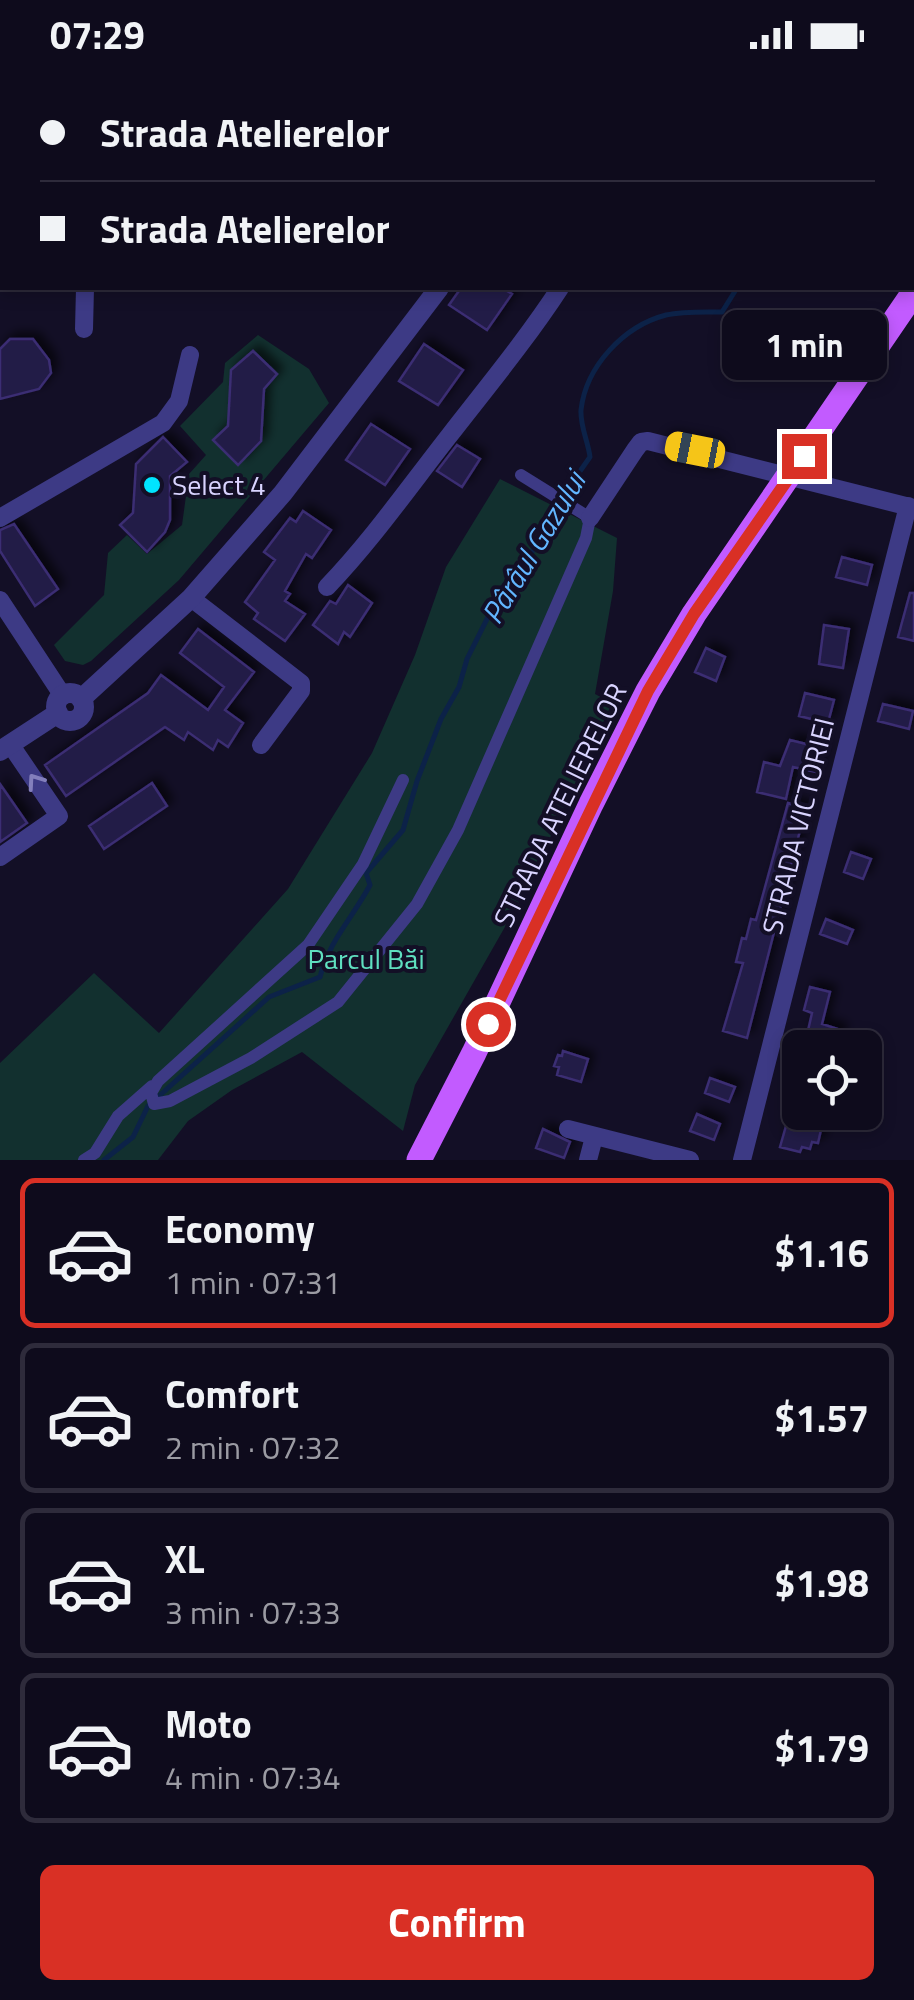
<!DOCTYPE html>
<html lang="en">
<head>
<meta charset="utf-8">
<style>
  :root { --surface:#0e0b1c; --page:#171425; --text:#f1f3f6; --muted:#9b9ba3; --line:#2e2b3b; --accent:#d93025 }
  body { margin:0; font-family:"Titillium Web",sans-serif; background:var(--page); color:var(--text); height:100vh; display:flex; flex-direction:column; font-size:38px; white-space:nowrap }
  * { box-sizing:border-box; margin:0 }
  p { font-size:32px; color:var(--muted) }
  .icon { flex:none; width:55px; height:55px; fill:none; stroke:currentColor; stroke-width:2; stroke-linecap:round; stroke-linejoin:round }
  .map { position:relative; height:1090px; overflow:hidden }
  .panel { display:flex; flex-direction:column; background:var(--surface); flex:1 }
  .panel>* { flex:none }
  .banner { position:absolute; left:0px; top:0px; width:915px; height:220px; box-shadow:0 5px 15px #0003,0 0 0 2px var(--line); display:grid; align-content:center; height:220px; padding:0 40px; background:var(--surface) }
  .tools { position:absolute; left:782px; top:960px; display:grid; gap:20px }
  .tools a { display:grid; place-items:center; width:100px; height:100px; border-radius:15px; background:var(--surface); box-shadow:0 5px 15px #0003,0 0 0 2px var(--line); font-size:50px }
  .end { position:absolute; width:45px; height:45px; margin:-22px; border:12px solid #d93025; background:#fff; box-shadow:0 0 0 5px #fff }
  .from { border-radius:50% }
  .bubble { position:absolute; height:70px; border-radius:15px; background:var(--surface); box-shadow:0 5px 15px #0003,0 0 0 2px var(--line); font-size:32px; font-weight:700; line-height:70px; text-align:center }
  .car { position:absolute; width:30px; height:60px; margin:-30px -15px; border-radius:12px; box-shadow:0 0 8px 2px #0007; background:linear-gradient(#f5c518 24%,#345 0 40%,#f5c518 0 76%,#345 0 86%,#f5c518 0) }
  .banner b { display:flex; align-items:center; gap:35px; height:95px; font-size:38px }
  .banner b+b { border-top:2px solid var(--line) }
  .banner i { width:25px; height:25px; background:var(--text) }
  ul { padding:18px 0 0; list-style:none }
  li { display:flex; align-items:center; gap:30px; height:150px; margin:0 20px 15px; padding:0 20px; border:5px solid var(--line); border-radius:15px }
  li div { flex:1 }
  li b { display:block; font-size:38px }
  li em { font-style:normal; font-weight:700 }
  li.selected { border-color:var(--accent) }
  li>.icon { width:90px; height:90px; stroke-width:1.5 }
  .button { display:flex; gap:20px; margin-top:auto; padding:20px 40px }
  .button a { flex:1; height:115px; border-radius:15px; background:var(--accent); color:#fff; font-size:40px; font-weight:700; line-height:115px; text-align:center }
  .status { display:flex; justify-content:space-between; align-items:center; height:70px; padding:0 50px; background:var(--surface); direction:ltr }
  .status svg { height:28px; fill:currentColor }
  .map>svg:first-child { display:block }
  .green { fill:#12302f }
  .lines { fill:none; stroke-linecap:round; stroke-linejoin:round }
  .stream { stroke:#0c2248; stroke-width:5 }
  .building { fill:#241b47; stroke:#3b2d73; stroke-width:2.5; filter:url(#shadow) }
  .pedestrian { stroke:#3d3a85; stroke-width:12 }
  .minor { stroke:#3d3a85; stroke-width:18 }
  .tertiary { stroke:#3d3a85; stroke-width:20 }
  .primary { stroke:#c25bff; stroke-width:25 }
  .oneway { stroke:#837fbc }
  .route { stroke:#d93025; stroke-width:12 }
  .poi-dot { fill:#00e5ff; stroke:#130f26; stroke-width:4 }
  .labels { text-anchor:middle; stroke-width:8; stroke-linejoin:round; paint-order:stroke }
  .poi-label { font-size:28px; fill:#d9d4ff; stroke:#130f26; text-anchor:start }
  .street-label { font-size:28px; fill:#d9d4ff; stroke:#130f26 }
  .park-label { font-size:28px; fill:#5fe0c0; stroke:#130f26 }
  .water-label { font-size:30px; font-style:italic; fill:#62b6ff; stroke:#130f26 }
</style>
</head>
<body>
<div class="status"><b>07:29</b><svg viewBox="0 0 49 12"><path d="M0 12V9h3v3zM5 12V6h3v6zM10 12V3h3v9zM15 12V0h3v12zM26 1h20v11H26zM47 4h2v5h-2z"/></svg></div>
<div class="map">
<svg width="914" height="1090" viewBox="0 0 914 1090">
  <defs>
    <filter id="shadow"><feDropShadow dx="6" dy="-6" stdDeviation="5" flood-color="#0009"/></filter>
  </defs>
  <rect width="100%" height="100%" fill="#130f26"/>
  <path class="green" d="M258,265L309,299L329,333L179,510L91,591L83,595L65,591L54,575L104,525L108,483L127,465L147,484L182,455L189,404L206,385L180,356L223,312L225,293Z
    M500,409L617,468L613,521L595,624L612,633L526,820L415,1015L403,1061L302,982L232,1020L188,1051L158,1090H0V993L94,903L159,963L288,819L372,683L415,585L446,497Z"/>
  <g class="lines">
    <path class="stream" d="M912,62L914,61
      M104,1090L133,1067L148,1036L269,927L320,907C330,869 352,849 370,815L366,803L403,760L417,711L441,649L459,617L467,589L490,543L536,476L563,416L578,404L590,387C588,371 580,356 581,340C586,296 624,256 666,245C684,241 704,242 722,242L737,218"/>
  </g>
  <path class="building" d="M461,218H502L512,224L487,260L449,235Z
    M10,269H33L49,290L51,303L39,319L0,329V279Z
    M424,274L463,300L438,335L399,311Z
    M253,281L277,304L264,319L261,371L238,395L213,370L228,356L231,300Z
    M371,354L410,379L385,415L346,390Z
    M163,367L187,392L170,406V450L165,462L147,482L120,455L133,443L136,394Z
    M457,375L480,389L462,417L437,401Z
    M303,441L331,460L312,488L306,484L285,521L290,524L285,531L305,544L285,571L254,549L258,543L245,532L275,490L264,482L290,448L296,452Z
    M14,454L58,519L35,536L0,481V460Z
    M842,487L872,495L867,515L836,507Z
    M348,515L372,533L350,567L344,562L338,574L313,555L330,531L336,534Z
    M910,523H914V571L898,567Z
    M824,555L849,559L843,598L819,594Z
    M198,559L254,602L225,640L243,653L228,677L218,670L213,680L188,662L184,670L165,657L66,726L45,695L148,623L161,605L208,640L224,617L180,583Z
    M706,578L725,587L716,611L695,602Z
    M805,623L834,630L828,653L799,646Z
    M883,634L913,641L909,659L878,651Z
    M790,670L822,678L816,702L793,697L786,729L757,722L764,692L780,696Z
    M152,713L167,736L104,779L89,756Z
    M0,714L27,753L0,772Z
    M788,733L806,737L747,968L723,961L743,893L736,892L742,868L746,869L751,849L756,850Z
    M851,782L871,789L863,809L844,802Z
    M826,849L853,860L847,874L820,864Z
    M810,917L830,922L822,954L841,960L836,978H804L812,943L804,940Z
    M563,981L588,989L581,1012L557,1005L559,997L554,996L558,985L562,986Z
    M710,1008L735,1017L729,1032L705,1023Z
    M790,1042H825L818,1073L812,1072L810,1079L802,1077L800,1082L780,1077Z
    M697,1044L720,1054L714,1070L690,1061Z
    M543,1059L570,1072L564,1088L536,1078Z"/>
  <g class="lines">
    <path class="pedestrian" d="M403,710L363,794L308,875L158,1011L151,1023L154,1034L170,1031L251,988L338,932L417,834L458,760L586,468L590,448L521,405
      M84,1090L95,1083L118,1046L152,1016"/>
    <path class="minor" d="M141,2L143,0
      M0,46L2,45
      M84,259L85,218
      M0,448L163,353L179,331L190,285
      M590,448L635,380L641,372L648,371L914,438
      M327,517C372,470 409,417 449,366C487,317 526,270 560,218
      M191,528L301,613V621L261,675
      M0,530L63,626
      M0,787L59,746L10,674
      M568,1059L690,1090
      M588,1090L594,1067
      M742,1090L908,436"/>
    <path class="tertiary" d="M577,2V0
      M612,2L613,0
      M56 637a14 14 0 1 1 28 0a14 14 0 1 1-28 0Z
      M81,629L191,528L283,423L439,218
      M0,681L58,643"/>
    <path class="primary" d="M419,1090L474,983L591,734L648,621L694,544L914,222"/>
  </g>
  <defs><path id="oneway-chevron" d="M-2-3.5L2.5 0L-2 3.5" fill="none" stroke-width="1.6" stroke-linecap="round" stroke-linejoin="round" transform="scale(2.5)"/></defs>
  <use class="oneway" href="#oneway-chevron" transform="translate(35 711) rotate(-125)"/>
  <g class="lines">
    <path class="route" d="M488,954L648,621L694,544L804,386"/>
  </g>
  <circle class="poi-dot" cx="152" cy="415" r="10"/>
  <g class="labels">
    <g class="poi-label">
      <text x="172" y="425">Select 4</text>
    </g>
    <g class="street-label">
      <text transform="translate(560 735) rotate(-64)" y="10">STRADA ATELIERELOR</text>
      <text transform="translate(798 756) rotate(-76)" y="10">STRADA VICTORIEI</text>
    </g>
    <g class="park-label">
      <text x="366" y="899">Parcul Băi</text>
    </g>
    <g class="water-label">
      <text transform="translate(534 478) rotate(-59)" y="10">Pârâul Gazului</text>
    </g>
  </g>
</svg>
<div class="tools">
<a><svg class="icon" aria-label="locate" viewBox="0 0 24 24"><circle cx="12" cy="12" r="6"/><path d="M12 2v4M12 18v4M2 12h4M18 12h4"/></svg></a>
</div>
<i class="end from" style="left:488px;top:954px"></i>
<i class="end" style="left:804px;top:386px"></i>
<div class="bubble" style="left:722px;top:240px;width:165px">1 min</div>
<i class="car" style="left:695px;top:380px;rotate:281deg"></i>
<div class="banner">
<b><i class="from"></i>Strada Atelierelor</b>
<b><i></i>Strada Atelierelor</b>
</div>
</div>
<section class="panel">
<ul>
<li class="selected"><svg class="icon" aria-label="car" viewBox="0 0 24 24"><path d="M5 17H2v-5l4-1 3-4h7l3 4 3 1v5h-3M9 17h6M6 11h13"/><circle cx="7" cy="17" r="2"/><circle cx="17" cy="17" r="2"/></svg><div><b>Economy</b><p>1 min · 07:31</p></div><em>$1.16</em></li>
<li><svg class="icon" aria-label="car" viewBox="0 0 24 24"><path d="M5 17H2v-5l4-1 3-4h7l3 4 3 1v5h-3M9 17h6M6 11h13"/><circle cx="7" cy="17" r="2"/><circle cx="17" cy="17" r="2"/></svg><div><b>Comfort</b><p>2 min · 07:32</p></div><em>$1.57</em></li>
<li><svg class="icon" aria-label="car" viewBox="0 0 24 24"><path d="M5 17H2v-5l4-1 3-4h7l3 4 3 1v5h-3M9 17h6M6 11h13"/><circle cx="7" cy="17" r="2"/><circle cx="17" cy="17" r="2"/></svg><div><b>XL</b><p>3 min · 07:33</p></div><em>$1.98</em></li>
<li><svg class="icon" aria-label="car" viewBox="0 0 24 24"><path d="M5 17H2v-5l4-1 3-4h7l3 4 3 1v5h-3M9 17h6M6 11h13"/><circle cx="7" cy="17" r="2"/><circle cx="17" cy="17" r="2"/></svg><div><b>Moto</b><p>4 min · 07:34</p></div><em>$1.79</em></li>
</ul>
<div class="button"><a>Confirm</a></div>
</section>
</body>
</html>
